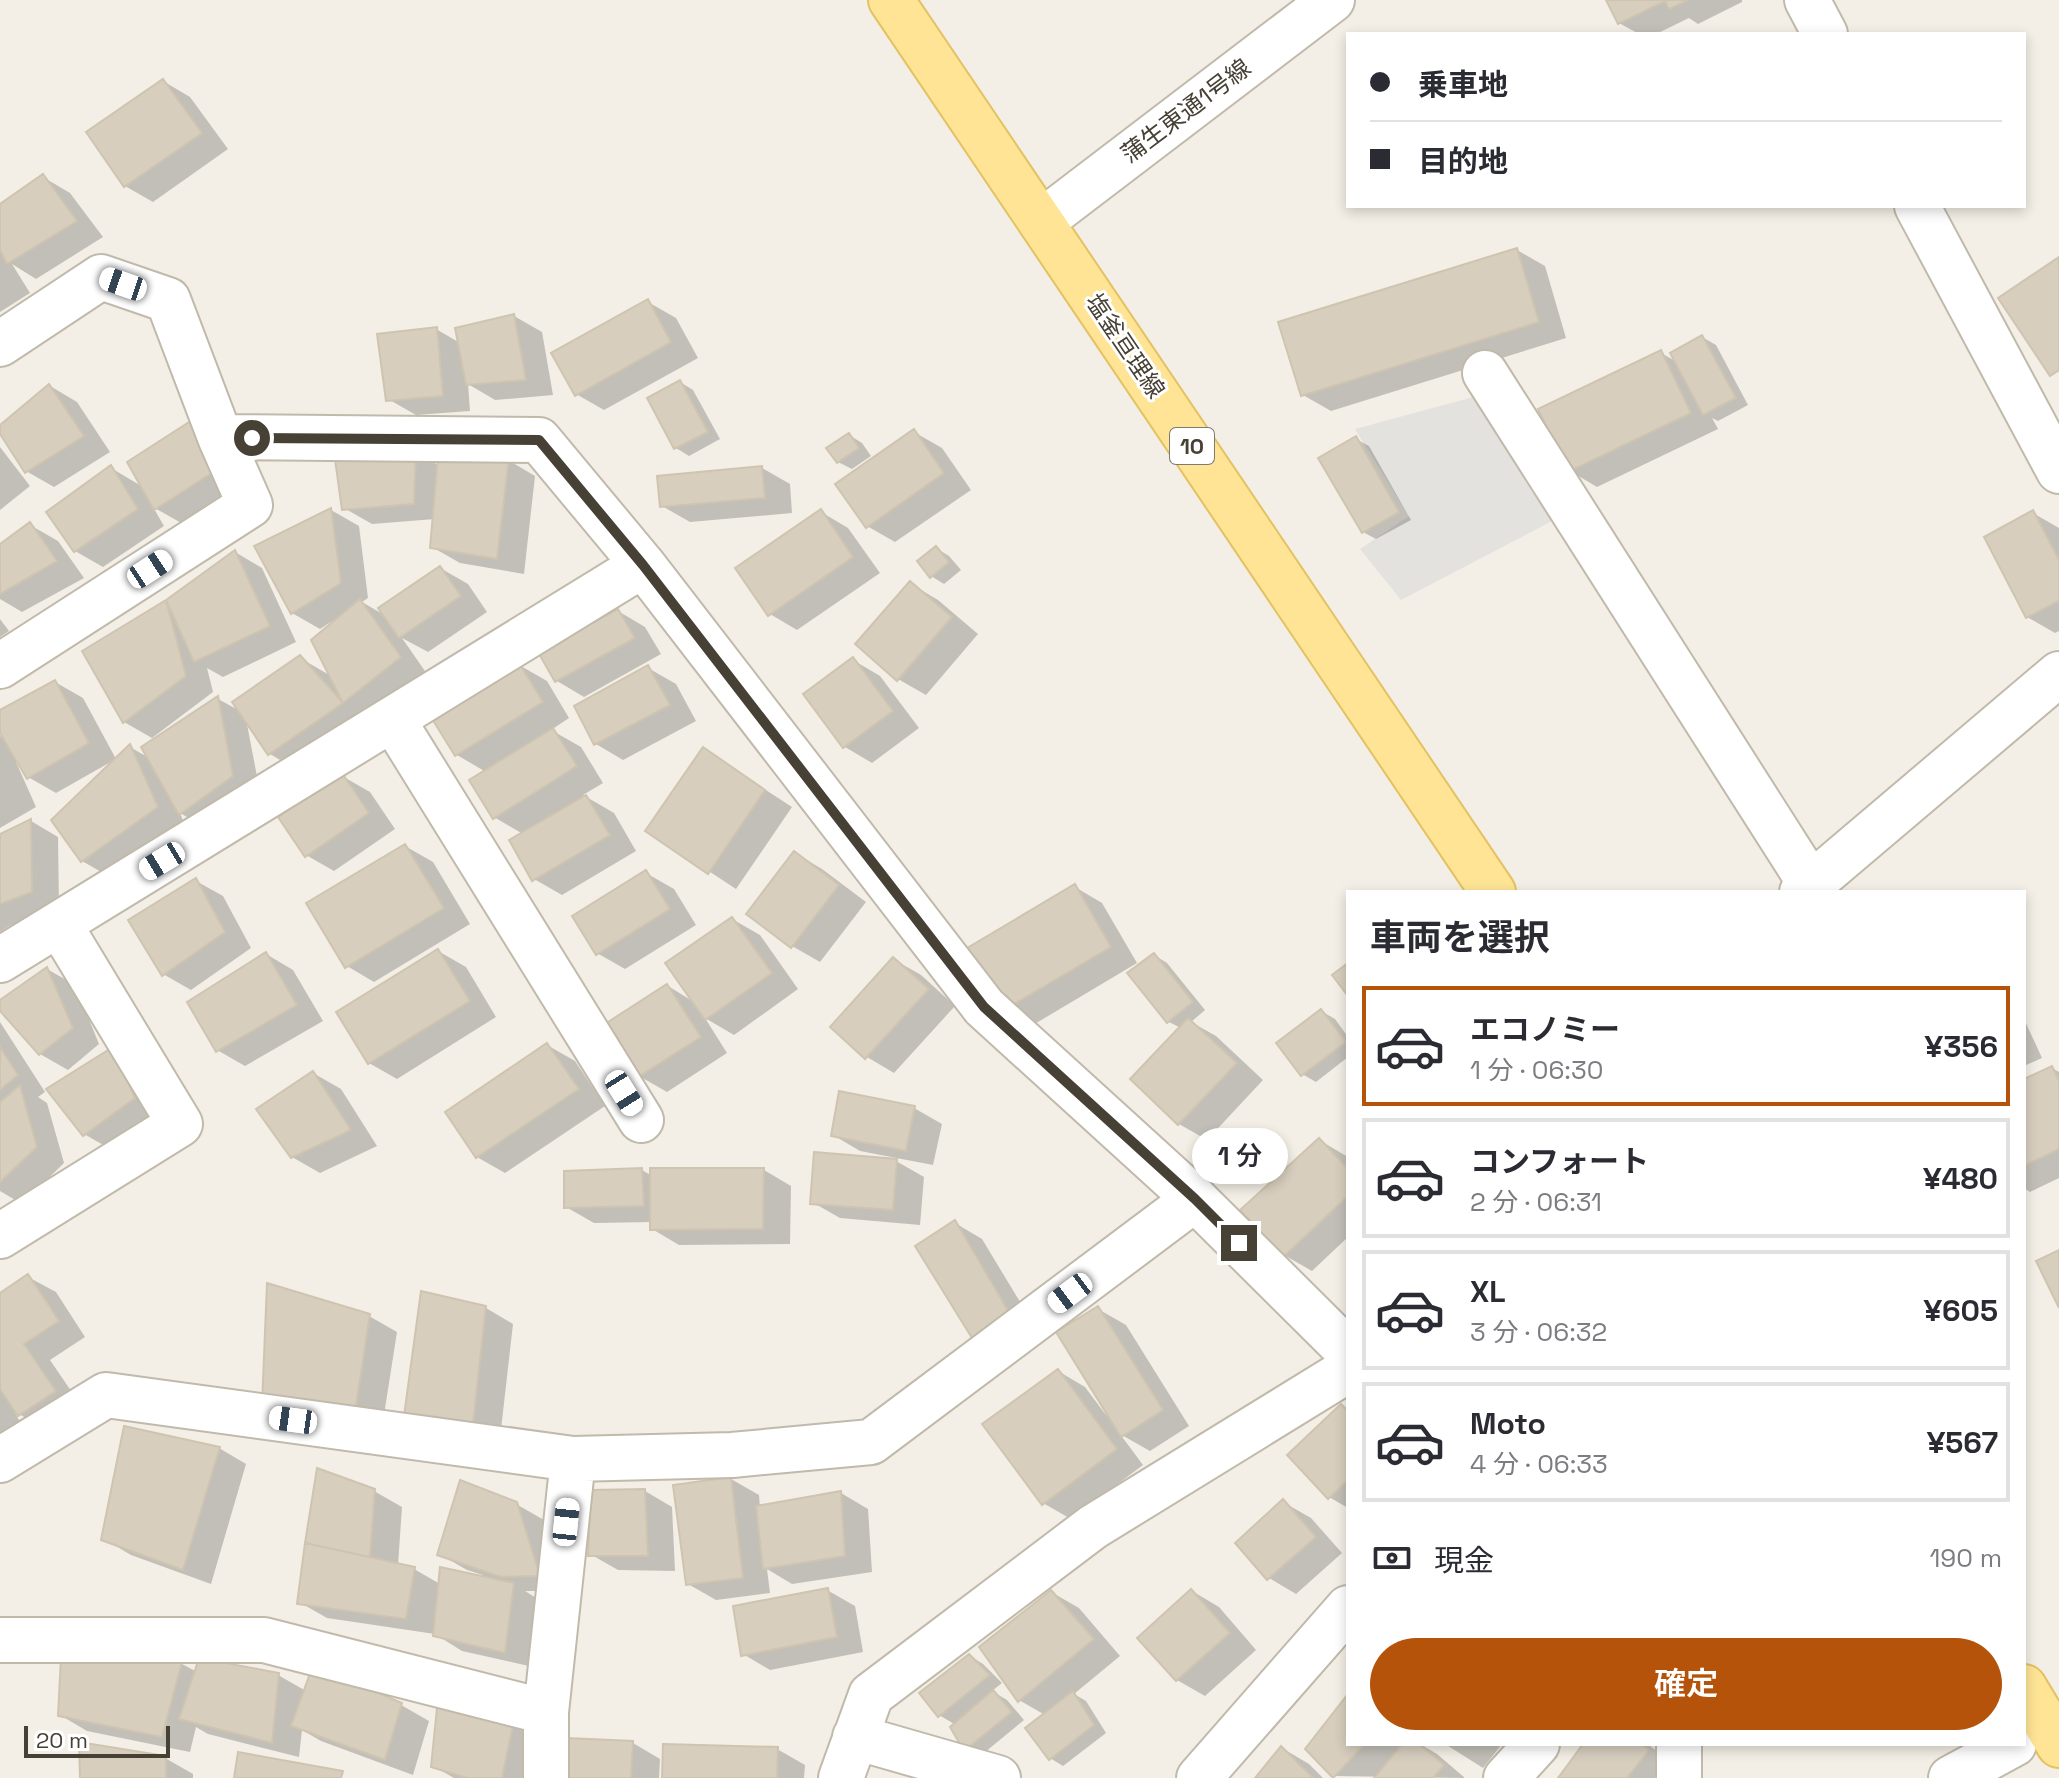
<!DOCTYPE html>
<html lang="ja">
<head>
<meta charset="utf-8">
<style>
  :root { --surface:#fff; --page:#f2f2f3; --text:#2b2b33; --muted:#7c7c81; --line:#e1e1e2; --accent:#b45309 }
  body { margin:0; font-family:"Space Grotesk","Noto Sans JP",sans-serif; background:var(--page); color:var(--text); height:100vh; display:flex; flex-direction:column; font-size:30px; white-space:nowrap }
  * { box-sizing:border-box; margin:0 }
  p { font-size:26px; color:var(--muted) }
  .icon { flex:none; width:44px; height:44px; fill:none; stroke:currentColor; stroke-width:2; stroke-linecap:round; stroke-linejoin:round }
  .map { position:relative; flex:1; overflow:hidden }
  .panel { position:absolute; left:1346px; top:890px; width:680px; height:856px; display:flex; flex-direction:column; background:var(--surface); border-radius:0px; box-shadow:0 4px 12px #0003 }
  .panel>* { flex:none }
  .top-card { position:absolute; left:1346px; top:32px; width:680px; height:176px; border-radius:0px; box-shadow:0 4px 12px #0003; display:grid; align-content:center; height:176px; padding:0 24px; background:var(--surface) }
  .scale { position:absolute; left:24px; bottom:20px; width:146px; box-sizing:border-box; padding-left:8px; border:4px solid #464035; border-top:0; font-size:22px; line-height:28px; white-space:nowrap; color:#464035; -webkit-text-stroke:6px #fff; paint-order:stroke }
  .end { position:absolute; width:36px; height:36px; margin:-18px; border:10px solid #464035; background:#fff; box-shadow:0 0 0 4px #fff }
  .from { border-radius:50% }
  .bubble { position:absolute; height:56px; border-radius:28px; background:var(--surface); box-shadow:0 4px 12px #0003; font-size:26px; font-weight:600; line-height:56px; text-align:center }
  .car { position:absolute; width:24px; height:48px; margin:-24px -12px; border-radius:10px; box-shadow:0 0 6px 2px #0007; background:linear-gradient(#fff 24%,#345 0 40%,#fff 0 76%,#345 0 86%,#fff 0) }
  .top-card b { display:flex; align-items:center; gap:28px; height:76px; font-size:30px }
  .top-card b+b { border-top:2px solid var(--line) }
  .top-card i { width:20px; height:20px; background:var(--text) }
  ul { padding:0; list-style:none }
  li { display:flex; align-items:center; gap:24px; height:120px; margin:0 16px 12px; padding:0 8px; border:4px solid var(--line); border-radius:0px }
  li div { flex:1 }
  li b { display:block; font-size:30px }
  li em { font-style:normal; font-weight:600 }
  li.selected { border-color:var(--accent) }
  li>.icon { width:72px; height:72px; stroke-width:1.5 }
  h2 { padding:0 24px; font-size:36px; line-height:96px }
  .pay { display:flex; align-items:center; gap:20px; height:88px; padding:0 24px; font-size:30px }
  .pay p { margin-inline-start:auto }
  .action { display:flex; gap:16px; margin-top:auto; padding:16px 24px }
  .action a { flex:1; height:92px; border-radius:48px; background:var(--accent); color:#fff; font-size:32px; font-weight:600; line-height:92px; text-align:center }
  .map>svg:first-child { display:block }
  .parking { fill:#e4e2de }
  .shadow { fill:#0003 }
  .building { fill:#d7cebe; stroke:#cfc4af; stroke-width:2 }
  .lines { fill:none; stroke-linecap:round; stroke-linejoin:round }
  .minor-casing { stroke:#c1baab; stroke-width:48 }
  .major-casing { stroke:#e3c263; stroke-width:48 }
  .minor { stroke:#fff; stroke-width:44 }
  .major { stroke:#fee494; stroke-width:44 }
  .route { stroke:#464035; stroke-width:10 }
  .labels { text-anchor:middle; stroke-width:6; stroke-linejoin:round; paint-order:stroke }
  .shield { fill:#fff; stroke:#7e7972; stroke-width:2 }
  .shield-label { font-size:22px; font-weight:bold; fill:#464035 }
  .street-label { font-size:24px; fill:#464035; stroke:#fff }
</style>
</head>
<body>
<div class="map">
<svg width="2059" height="1778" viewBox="0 0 2059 1778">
  <rect width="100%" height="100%" fill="#f3efe6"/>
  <path class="parking" d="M1484,394L1558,518L1401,600L1360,549L1409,516L1355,429Z"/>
  <path class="shadow" d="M1608,0H1742V2L1698,24L1689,18L1656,34H1639L1619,23Z
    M163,81L190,97L228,149L153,202L125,186Z
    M43,177L70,193L103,237L36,279L12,264L30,293L0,312V206Z
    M1517,250L1545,266L1566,338L1331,411L1303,395Z
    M648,302L676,318L698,358L604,410L576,394Z
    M514,316L542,332L553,395L495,400L468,384L470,411L416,415L388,399L436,329L460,343Z
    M1702,337L1716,345L1748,405L1718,421L1712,418L1718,429L1597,487L1570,471L1661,353L1677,362Z
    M680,382L693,390L720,439L689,456L676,448Z
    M50,386L77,402L110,452L54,487L26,471L0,430Z
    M189,424L216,440L247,484L183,524L153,507L164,526L103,567L75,551L111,468L143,487Z
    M914,432L942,448L971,490L895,542L867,526Z
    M849,435L862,443L871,456L852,469L838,462Z
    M1356,439L1369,446L1411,520L1376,539L1363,532Z
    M0,447L30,486L0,510Z
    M415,452L440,466L508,460L535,476L524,574L460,563L432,547L435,519L372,524L344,508Z
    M762,468L790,484L792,513L690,522L662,506Z
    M331,510L359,526L368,598L362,602L386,616L440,568L468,584L487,612L428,652L402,638L427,674L297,770L270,754L246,719L260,792L208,829L180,813L184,823L110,877L82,861L130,747L149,758L218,699L242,712L300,658L331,676L336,622L334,620L320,629L292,613L257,547Z
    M821,512L848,528L880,573L797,630L770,614Z
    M2033,513L2059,528V631L2055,633L2027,617Z
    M30,525L58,541L84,578L22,612L0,599V546Z
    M936,548L949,556L961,570L944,584L931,576Z
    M235,552L262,568L296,642L223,677L207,668L213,692L152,738L124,722L85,652L167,602Z
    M911,584L938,600L978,634L926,695L898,679Z
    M618,611L645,627L661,654L584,697L557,681Z
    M0,619L9,631L0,637Z
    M853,660L880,676L919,728L872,763L845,747Z
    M519,665L547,681L569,718L551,730L581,747L603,783L583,795L614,813L636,851L562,895L534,879L523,834L494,817L486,772L457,755Z
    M648,668L676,684L696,721L623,760L596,744Z
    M55,682L83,698L116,759L56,793L28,777L19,761L16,762L36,807L0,828V736L7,740L0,729V713Z
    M703,749L792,807L736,889L648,831Z
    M342,776L370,792L395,829L334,871L306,855Z
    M31,821L58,837L59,907L9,926L0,932V837Z
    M405,846L433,862L470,924L374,982L347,966Z
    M795,853L822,869L866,902L820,962L792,946Z
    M646,873L674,889L696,925L625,969L597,953Z
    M196,881L223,896L251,948L191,990L163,974Z
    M1075,887L1102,903L1137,963L1028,1028L1000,1012Z
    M732,919L760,935L798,989L734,1035L705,1018L727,1053L667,1092L639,1076L668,986L694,1002Z
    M438,951L466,967L496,1017L397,1079L369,1063Z
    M266,954L293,970L323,1021L245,1066L217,1050Z
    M1154,955L1167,963L1205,1010L1191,1022L1216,1036L1263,1080L1207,1140L1179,1124L1181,1028L1169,1022L1130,974Z
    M893,959L921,975L955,1006L894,1073L867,1057L833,1027Z
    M47,969L75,985L99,1044L68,1070L40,1054L0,1008V1002Z
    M1321,1011L1335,1019L1348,1037V1057L1316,1082L1302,1074Z
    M2024,1019L2042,1058L2024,1066Z
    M0,1022L45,1092L38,1097L47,1103L64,1163L22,1204L0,1191Z
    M547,1045L575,1061L605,1106L505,1173L477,1157Z
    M113,1049L162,1114L112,1150L84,1134Z
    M2052,1068L2059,1072V1178L2030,1192L2024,1188V1081Z
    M313,1073L341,1089L377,1146L320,1173L292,1157Z
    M914,1108L942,1124L933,1165L860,1151L833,1135Z
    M1319,1140L1348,1157V1237L1312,1271L1284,1255Z
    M896,1161L924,1177L920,1225L840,1218L812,1202Z
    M642,1170L652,1176L764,1170L791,1186L790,1244L679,1245L652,1229V1222L594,1223L566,1207Z
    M955,1223L982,1239L1040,1335L917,1246Z
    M28,1277L56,1292L85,1337L50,1360L82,1407L48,1431L14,1411L26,1433L0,1450V1296Z
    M486,1308L513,1324L499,1447L434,1431Z
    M1098,1309L1126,1325L1189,1426L1150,1451L1120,1434L1143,1465L1071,1519L1043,1503L1058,1371L1085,1387L1106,1415L1109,1413Z
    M369,1316L397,1332L381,1434L292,1421Z
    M1342,1406L1348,1410V1508L1329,1497Z
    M219,1448L246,1464L211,1584L131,1555L104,1539Z
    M319,1470L374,1491L402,1507L398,1565L414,1569L440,1584L483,1578V1575L467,1570L439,1554L516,1504L544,1520L567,1591H525L541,1601L533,1667L462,1651L435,1634L327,1618L299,1602Z
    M731,1479L759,1495L760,1508L841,1493L868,1509L872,1572L792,1584L767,1569L770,1593L716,1600L688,1584Z
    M645,1491L672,1507L675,1571L618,1570L590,1554Z
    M1283,1502L1311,1518L1342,1553L1296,1594L1269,1578Z
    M827,1590L855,1606L863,1652L770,1670L743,1654Z
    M1192,1591L1219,1607L1256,1650L1205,1696L1177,1680Z
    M1051,1592L1079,1608L1120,1656L1074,1694L1086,1701L1106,1733L1063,1766L1050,1758L1045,1715L1019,1700Z
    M970,1656L983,1664L1002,1683L992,1691L1007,1700L1024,1720L979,1757L966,1749L956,1725L939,1715Z
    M182,1664L197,1672L278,1675L306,1691L401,1705L429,1721L413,1775L321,1741L302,1730L299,1757L208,1734L196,1727L190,1752L87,1731L60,1715Z
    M1348,1698V1744H1420L1437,1754L1465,1778L1335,1776Z
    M514,1722L541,1738L533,1778H454L433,1766Z
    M633,1743L660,1759L659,1778H567Z
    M1445,1744H1502L1483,1768Z
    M1585,1744H1648L1676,1767L1667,1778H1561Z
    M1282,1748L1309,1764L1323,1778H1258Z
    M777,1749L805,1765L804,1778H664Z
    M165,1758L193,1774V1778H82Z"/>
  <path class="building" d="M1606,0H1688L1669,9L1665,1L1618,24Z
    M163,79L202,133L124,187L86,132Z
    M43,174L77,221L7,264L0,250V204Z
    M1517,248L1539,322L1301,396L1278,322Z
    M2059,257V370L2050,376L1998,298Z
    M648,299L671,342L575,396L551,353Z
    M514,314L526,380L466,385L455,328Z
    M437,327L443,396L386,401L377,334Z
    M1702,335L1736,398L1703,415L1670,353Z
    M1661,350L1691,413L1568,472L1538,409Z
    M680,380L708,432L674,449L647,398Z
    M49,384L84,436L25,473L0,434V425Z
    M189,422L221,467L154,510L127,462Z
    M914,429L944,473L866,528L835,484Z
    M849,433L859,448L837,463L826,448Z
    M1356,436L1399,512L1362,533L1318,458Z
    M416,450L414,504L342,510L334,452Z
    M438,456L509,458L497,559L430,548Z
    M111,465L138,509L74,552L46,512Z
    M762,466L765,498L660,507L657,476Z
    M331,508L341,583L291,614L254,546Z
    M821,509L853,557L768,616L735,568Z
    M2033,510L2059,560V601L2026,618L1984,537Z
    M30,522L57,561L0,594V544Z
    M936,546L949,562L930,578L917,561Z
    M235,550L270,626L194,662L166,600Z
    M440,566L461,596L399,638L378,608Z
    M910,581L952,617L897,681L855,644Z
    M360,599L401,657L343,703L311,640Z
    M166,600L186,676L123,723L82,651Z
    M618,609L635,638L555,682L538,652Z
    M300,655L343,703L268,755L232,702Z
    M853,657L893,711L843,748L803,694Z
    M519,663L543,702L455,756L431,717Z
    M648,665L670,705L594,745L574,706Z
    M55,680L89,743L27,779L0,733V710Z
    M218,696L233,776L179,815L141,747Z
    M553,728L577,766L493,819L469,780Z
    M130,744L158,807L81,862L51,820Z
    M703,747L765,790L708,874L645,831Z
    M342,773L369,813L305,857L278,817Z
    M586,795L610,835L532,881L509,840Z
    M31,819L32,892L0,904V834Z
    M405,844L444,908L345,968L306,903Z
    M794,851L839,885L791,948L746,914Z
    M646,870L670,909L596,955L572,916Z
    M196,878L225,932L162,976L128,920Z
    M1075,884L1111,947L999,1013L962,951Z
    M732,917L772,973L705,1020L665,963Z
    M438,949L470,1001L368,1064L336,1012Z
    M266,952L297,1005L216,1052L187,1002Z
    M1154,953L1193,1002L1167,1023L1127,973Z
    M893,957L929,989L865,1059L830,1027Z
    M1348,963V996L1332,975Z
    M47,967L73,1028L39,1055L0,1011V1000Z
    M667,984L701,1037L638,1077L605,1024Z
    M1321,1009L1346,1042L1301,1076L1276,1043Z
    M1188,1018L1237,1063L1178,1125L1130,1079Z
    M547,1043L579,1089L476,1158L445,1112Z
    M0,1047L18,1075L0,1090Z
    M113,1047L135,1098L83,1136L46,1089Z
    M2052,1066L2059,1081V1149L2024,1166V1079Z
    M313,1071L351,1130L291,1158L256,1109Z
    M20,1085L37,1147L0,1182V1102Z
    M839,1091L915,1106L906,1151L831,1136Z
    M1319,1138L1348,1169V1196L1283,1257L1240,1210Z
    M814,1152L897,1159L893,1210L810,1204Z
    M642,1168L644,1206L564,1208V1171Z
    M650,1168H764L763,1229L650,1230Z
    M955,1220L1013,1319L977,1346L915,1246Z
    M2059,1250V1308L2036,1261Z
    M28,1274L59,1321L24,1344L56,1391L18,1416L0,1389V1293Z
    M267,1283L370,1314L354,1419L262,1406Z
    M421,1291L486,1306L472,1433L404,1416Z
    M1098,1306L1163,1410L1121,1437L1056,1332Z
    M1058,1369L1117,1449L1042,1505L982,1424Z
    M1341,1404L1348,1411V1480L1328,1499L1287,1455Z
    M124,1426L220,1447L183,1570L101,1540Z
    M317,1468L375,1489L370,1557L305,1543Z
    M731,1477L743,1578L686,1585L673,1485Z
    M460,1480L517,1502L540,1576L501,1577L437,1555Z
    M645,1489L648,1556H588L591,1490Z
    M841,1491L845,1556L763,1569L756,1506Z
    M1283,1499L1316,1537L1267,1580L1235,1543Z
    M305,1543L415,1567L406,1619L297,1604Z
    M440,1567L514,1583L505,1653L433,1636Z
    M828,1588L837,1637L741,1656L733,1606Z
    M1191,1589L1230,1633L1176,1681L1137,1638Z
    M1051,1590L1094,1639L1018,1702L979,1647Z
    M969,1654L990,1675L938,1717L919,1693Z
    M61,1657L182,1662L162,1737L58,1716Z
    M199,1658L279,1673L272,1743L179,1719Z
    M313,1665L402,1703L385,1760L291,1726Z
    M993,1690L1012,1712L964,1751L950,1727Z
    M1073,1691L1094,1725L1049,1760L1025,1728Z
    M1348,1694V1744H1365L1333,1778L1305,1749Z
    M438,1698L514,1720L502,1778H467L431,1767Z
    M567,1738L633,1741L631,1778H565Z
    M79,1742L166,1756V1778H80Z
    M663,1744L778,1747L777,1778H662Z
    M1402,1744H1419L1444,1765L1433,1778H1374Z
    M1583,1744H1642L1649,1750L1627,1778H1558Z
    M1281,1746L1313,1778H1255Z
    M238,1752L343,1771L341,1778H234Z"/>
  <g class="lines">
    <defs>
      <path id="minor" d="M1807,0L1825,34
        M1917,206L2059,471
        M1041,222L1332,0
        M0,344L101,277L168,300L220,437L250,505L0,666
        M1485,373L1810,883
        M220,437L539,440L643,565L984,1007L1195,1199L1348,1351
        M393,720L641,1120
        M1802,892L2059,674
        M0,960L643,565
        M0,1236L180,1124L59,924
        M0,1460L106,1395L573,1459
        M0,1640H264L546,1712
        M855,1737L998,1778
        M1679,1744V1778
        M546,1778V1712L573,1459L732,1455L871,1442L1195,1199
        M841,1778L871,1695L1093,1527L1348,1370
        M1199,1778L1348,1608
        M1506,1778L1537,1744
        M1951,1778L2014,1744"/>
      <path id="major" d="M891,0L1493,892
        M2024,1687L2059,1745"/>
    </defs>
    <use href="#minor" class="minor-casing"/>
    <use href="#major" class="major-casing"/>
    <use href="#minor" class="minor"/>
    <use href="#major" class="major"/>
  </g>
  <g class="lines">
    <path class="route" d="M252,438L539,440L643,565L984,1007L1195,1199L1239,1243"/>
  </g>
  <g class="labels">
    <rect class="shield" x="1170" y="428" width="44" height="36" rx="6"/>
    <g class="shield-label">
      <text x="1192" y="454">10</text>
    </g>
    <g class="street-label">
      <text transform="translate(1186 111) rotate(-37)" y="8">蒲生東通1号線</text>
      <text transform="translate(1125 346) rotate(56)" y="8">塩釜亘理線</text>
    </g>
  </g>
</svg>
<div class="scale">20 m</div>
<i class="end from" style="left:252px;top:438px"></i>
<i class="end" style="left:1239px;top:1243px"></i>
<div class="bubble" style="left:1192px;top:1128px;width:96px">1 分</div>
<i class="car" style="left:123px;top:284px;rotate:289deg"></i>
<i class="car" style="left:150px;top:569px;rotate:57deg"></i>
<i class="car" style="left:162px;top:861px;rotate:239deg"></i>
<i class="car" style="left:624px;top:1093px;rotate:148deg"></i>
<i class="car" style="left:1070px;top:1293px;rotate:233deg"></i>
<i class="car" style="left:293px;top:1420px;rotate:278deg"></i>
<i class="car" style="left:566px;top:1522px;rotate:6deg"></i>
<div class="top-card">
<b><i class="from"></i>乗車地</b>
<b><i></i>目的地</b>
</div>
<section class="panel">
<h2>車両を選択</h2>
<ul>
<li class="selected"><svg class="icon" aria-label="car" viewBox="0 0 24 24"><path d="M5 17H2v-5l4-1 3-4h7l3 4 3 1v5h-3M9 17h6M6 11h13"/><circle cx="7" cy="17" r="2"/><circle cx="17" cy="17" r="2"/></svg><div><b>エコノミー</b><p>1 分 · 06:30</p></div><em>¥356</em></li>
<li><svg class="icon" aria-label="car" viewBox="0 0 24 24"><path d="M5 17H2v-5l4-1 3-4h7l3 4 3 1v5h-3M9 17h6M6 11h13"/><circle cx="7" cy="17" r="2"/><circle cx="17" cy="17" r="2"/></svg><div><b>コンフォート</b><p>2 分 · 06:31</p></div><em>¥480</em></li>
<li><svg class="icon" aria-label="car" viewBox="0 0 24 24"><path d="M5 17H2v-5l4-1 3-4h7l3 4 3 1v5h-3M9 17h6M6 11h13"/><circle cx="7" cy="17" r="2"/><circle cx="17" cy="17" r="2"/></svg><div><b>XL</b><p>3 分 · 06:32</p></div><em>¥605</em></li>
<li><svg class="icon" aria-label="car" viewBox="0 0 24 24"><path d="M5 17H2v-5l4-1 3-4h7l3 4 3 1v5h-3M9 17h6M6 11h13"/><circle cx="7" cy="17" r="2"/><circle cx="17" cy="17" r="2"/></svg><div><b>Moto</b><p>4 分 · 06:33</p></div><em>¥567</em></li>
</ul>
<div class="pay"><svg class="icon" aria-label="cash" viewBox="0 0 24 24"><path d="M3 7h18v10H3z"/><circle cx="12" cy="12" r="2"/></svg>現金<p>190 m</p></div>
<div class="action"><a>確定</a></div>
</section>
</div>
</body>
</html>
